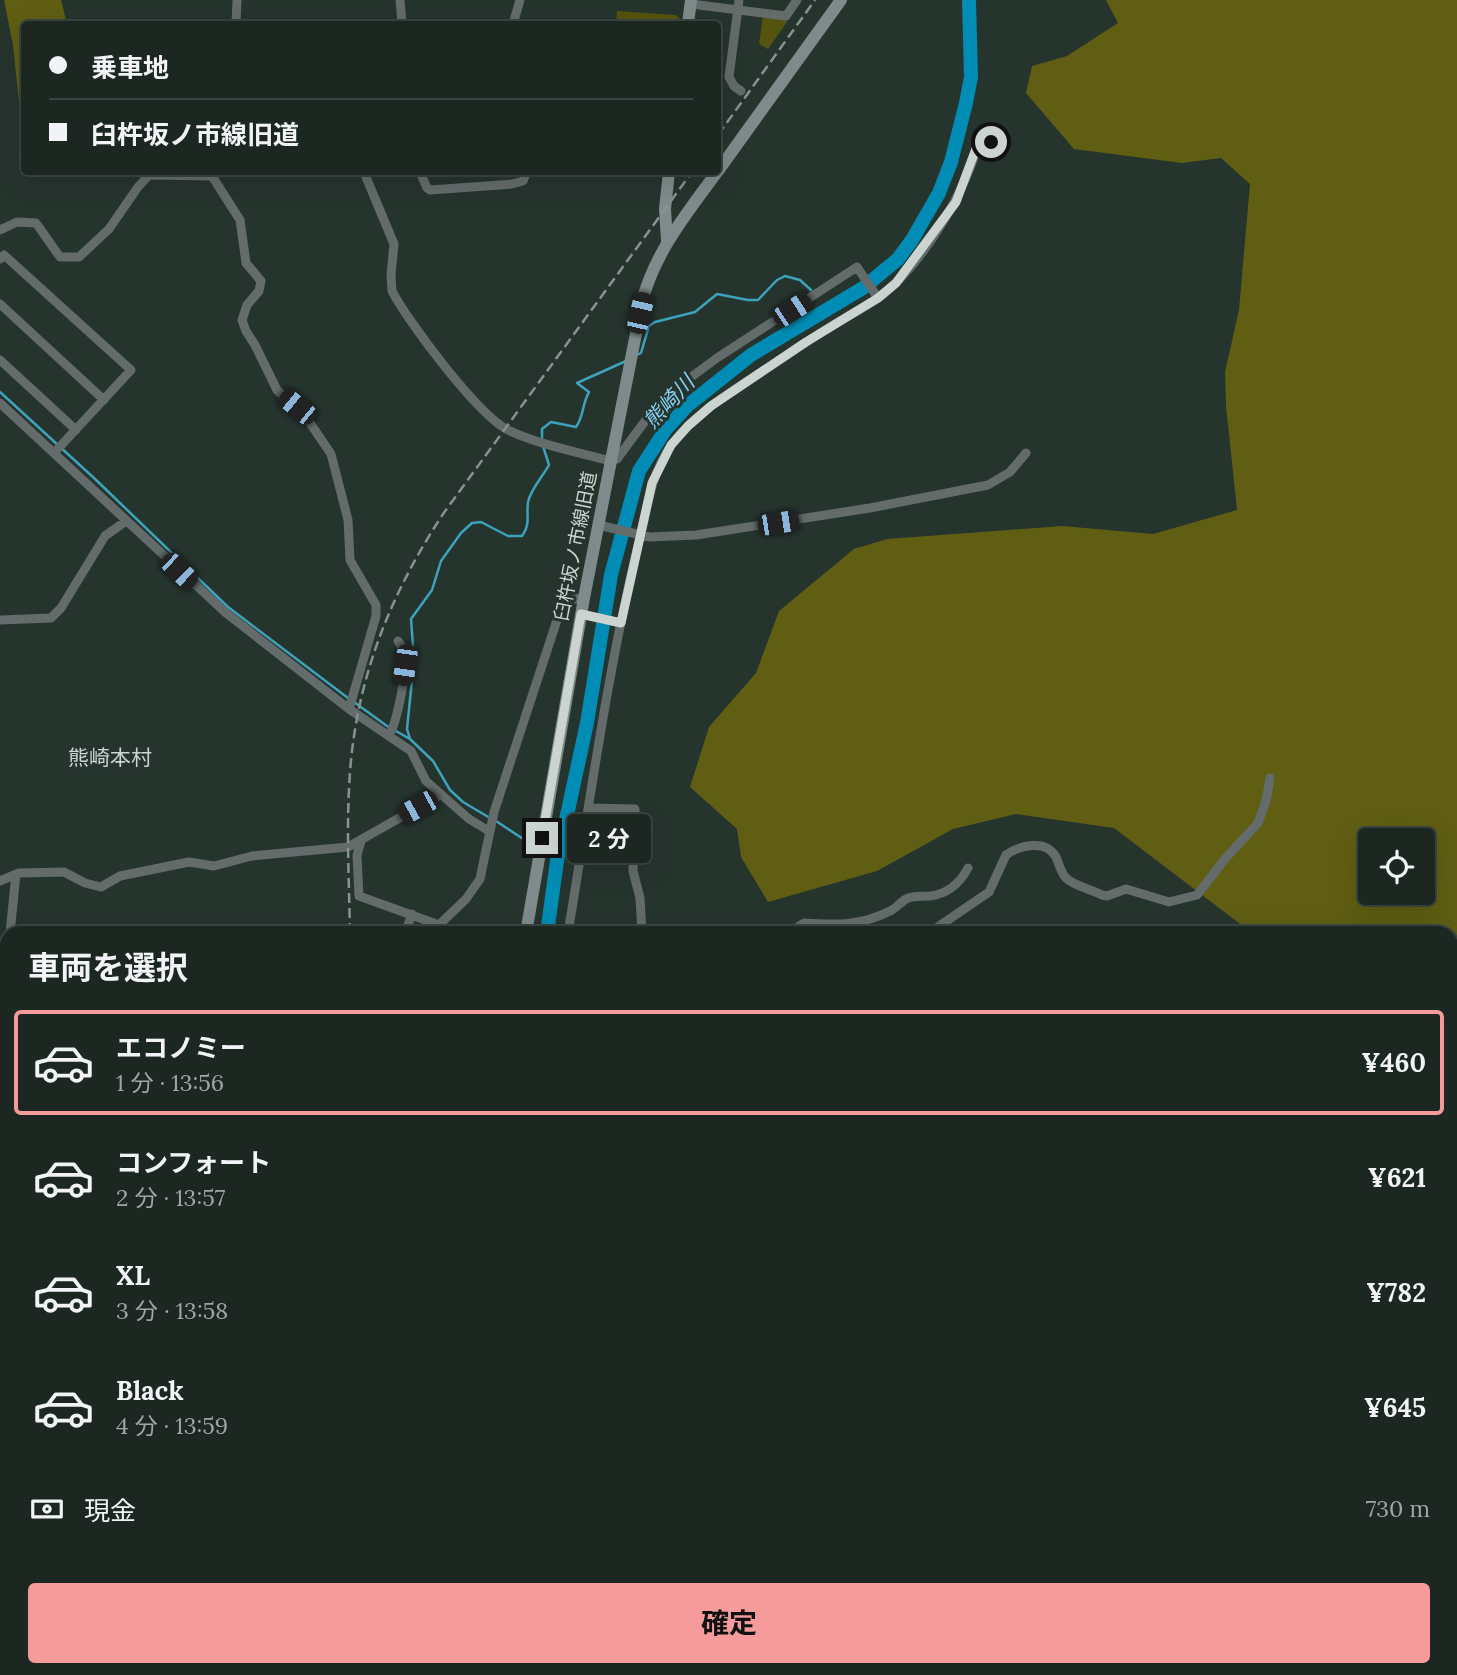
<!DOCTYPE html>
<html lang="ja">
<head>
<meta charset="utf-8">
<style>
  :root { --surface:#1c2722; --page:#29332f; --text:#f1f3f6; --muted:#a0a5a5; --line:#3a4440; --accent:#f59b9b }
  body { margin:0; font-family:Lora,"Noto Sans JP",serif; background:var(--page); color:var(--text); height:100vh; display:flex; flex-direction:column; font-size:26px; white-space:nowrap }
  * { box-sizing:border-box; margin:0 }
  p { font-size:23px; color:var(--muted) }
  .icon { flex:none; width:38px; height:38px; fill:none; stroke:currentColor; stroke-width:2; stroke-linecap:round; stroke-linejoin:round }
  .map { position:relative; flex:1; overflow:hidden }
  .panel { position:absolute; left:0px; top:926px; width:1458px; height:751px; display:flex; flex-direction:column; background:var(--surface); border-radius:21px 21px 0 0; box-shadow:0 7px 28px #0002,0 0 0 2px var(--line) }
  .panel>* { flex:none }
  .banner { position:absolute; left:21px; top:21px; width:700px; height:154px; border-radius:7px; box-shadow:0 7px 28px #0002,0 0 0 2px var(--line); display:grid; align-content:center; height:154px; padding:0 28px; background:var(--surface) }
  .fabs { position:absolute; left:1358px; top:828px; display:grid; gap:14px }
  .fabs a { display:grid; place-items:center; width:77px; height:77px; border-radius:7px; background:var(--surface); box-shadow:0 7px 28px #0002,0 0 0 2px var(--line); font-size:35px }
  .end { position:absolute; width:32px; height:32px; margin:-16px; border:9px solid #ccd4d0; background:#111; box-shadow:0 0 0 4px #111 }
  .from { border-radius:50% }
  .bubble { position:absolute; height:49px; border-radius:7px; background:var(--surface); box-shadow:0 7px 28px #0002,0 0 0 2px var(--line); font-size:23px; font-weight:700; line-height:49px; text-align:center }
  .car { position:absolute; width:21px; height:42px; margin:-21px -10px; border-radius:9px; box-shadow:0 0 5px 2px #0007; background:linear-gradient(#222 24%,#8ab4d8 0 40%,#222 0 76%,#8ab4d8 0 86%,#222 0) }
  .banner b { display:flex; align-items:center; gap:24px; height:66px; font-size:26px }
  .banner b+b { border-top:2px solid var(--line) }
  .banner i { width:18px; height:18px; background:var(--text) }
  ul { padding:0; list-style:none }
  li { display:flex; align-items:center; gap:21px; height:105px; margin:0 14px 10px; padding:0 14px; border:4px solid transparent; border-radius:7px }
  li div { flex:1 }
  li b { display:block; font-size:26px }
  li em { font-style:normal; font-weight:700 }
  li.active { border-color:var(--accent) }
  li>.icon { width:63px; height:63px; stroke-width:1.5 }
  h2 { padding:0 28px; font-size:32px; line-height:84px }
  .pay { display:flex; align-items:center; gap:18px; height:77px; padding:0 28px; font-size:26px }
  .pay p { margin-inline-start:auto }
  .button { display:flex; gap:14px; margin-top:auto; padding:14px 28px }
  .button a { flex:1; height:80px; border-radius:7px; background:var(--accent); color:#111; font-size:28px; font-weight:700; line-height:80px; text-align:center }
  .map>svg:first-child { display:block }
  .green { fill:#55540e }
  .forest { fill:#5f5e13; fill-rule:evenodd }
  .water { fill:#008cb4; stroke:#3da2bc; stroke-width:2 }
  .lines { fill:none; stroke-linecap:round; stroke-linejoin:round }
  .stream { stroke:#3da2bc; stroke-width:2.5 }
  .river { stroke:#008cb4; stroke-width:14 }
  .street { stroke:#636b6b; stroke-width:9 }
  .secondary { stroke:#7f8b8b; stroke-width:12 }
  .rail { stroke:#88928e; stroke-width:2.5; stroke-dasharray:10 5; stroke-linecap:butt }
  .route { stroke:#ccd4d0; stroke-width:9 }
  .labels { text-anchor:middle; stroke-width:6; stroke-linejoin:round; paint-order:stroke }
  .street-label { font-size:19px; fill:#ccd4d0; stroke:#26342e }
  .water-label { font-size:21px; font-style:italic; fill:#87d2f3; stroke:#26342e }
  .neighbourhood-label { font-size:21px; fill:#ccd4d0; stroke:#26342e }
</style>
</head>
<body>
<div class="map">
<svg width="1457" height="1675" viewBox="0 0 1457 1675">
  <rect width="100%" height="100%" fill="#26342e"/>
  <path class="green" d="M617,11L676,15L680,19L679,24H616Z
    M763,16L784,19L787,22L768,49L759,44Z
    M1451,1169L1457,1176V1675H1344L1340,1670H1451Z"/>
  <path class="forest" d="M4,0H61L67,24H24V149L13,45Z
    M1106,0H1457V1176L1451,1169V933H1252L1114,828L1016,814L953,829L877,871L768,902L741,857L737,829L690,787L709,727L756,673L779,611L854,549L887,539L1062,526L1153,534L1237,510L1226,406L1225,372L1239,310L1250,184L1221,158L1182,163L1074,149L1026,93L1032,66L1067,56L1118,23ZM1370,840H1423V892H1370Z
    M1024,1670H1228L1237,1675H1015Z"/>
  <path class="water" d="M605,1670H711L719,1675H610Z"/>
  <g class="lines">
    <path class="stream" d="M635,356L641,353L649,326L655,322L695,312L717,294L748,300H758L777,280L785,276L800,280L811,290
      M0,392L94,478L228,607L348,698
      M542,440V429L551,422L576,427C584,416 582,404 589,392L577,383L626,361
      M354,702L387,726L410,739L433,761L450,790L463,802L490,818
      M410,739L407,729L414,660L411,619L432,590L441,561L461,533L472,523L481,522L508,536H522C531,524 526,515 528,502C531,489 543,476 549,465L543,446
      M496,821L537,848
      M546,853L557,861"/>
    <path class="river" d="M547,933L557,861L587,723L611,575L639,471L666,429L687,406L751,355L863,288L898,259L912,240L939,193L951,162L966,103L971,77L969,0"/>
    <path class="street" d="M400,0L402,24
      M739,0L729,77L734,86L741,91
      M691,4L786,16L797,0
      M236,24L237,0
      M513,24L520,0
      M212,172V176L240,220L246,263L261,281L259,291L247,305L242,320L246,331L255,345L277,390L308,420L331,454L348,520L350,560L376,605V616L349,709
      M366,172V177L394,244L391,275L392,291C408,322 478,415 508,430C540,445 577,452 611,461L617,459L651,413L679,386L717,358L857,267L878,298
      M420,172L427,188L430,190L512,184L523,181L527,172
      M0,230L17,222L36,223L60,257H79L109,229L138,187L149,175L212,176
      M0,259L4,255L131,370L54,453
      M0,304L104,400
      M0,360L76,430
      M0,403L226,613L349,709L411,751L426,781L469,819L489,831
      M598,525L650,537L696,535L870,508L988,485L1010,472L1026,453
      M581,614L621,623
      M0,620L51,618L61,608L105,536L126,521
      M389,735C397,723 409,664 404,651C403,647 400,644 398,641
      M589,808L635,809L633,871L640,898L642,933
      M361,841L357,855L359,896L439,925
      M0,881L19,873L64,872L85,883L101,887L120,876L189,862L214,866L252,856L348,847L440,795
      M10,933L16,874
      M405,933L412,914
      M435,933L439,925L466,899L480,879L494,812L558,617L567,600L584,598
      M568,933C590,801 608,667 640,537C648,506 651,475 670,447C691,417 724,396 755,376C780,360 804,343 830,327C846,317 864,308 880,297C925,261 965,193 980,138L988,137L994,150
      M799,933V926L804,923C835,925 861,926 890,911C897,908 901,901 908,898C914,896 923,896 930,896C947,894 960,883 968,868
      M929,933L989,892L1006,855C1020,845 1046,839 1056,857C1059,864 1061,873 1066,878C1074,886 1091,889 1102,895L1107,896L1126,889L1169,902L1197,895L1224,860L1258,823L1266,801L1270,778
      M0,983L6,986L7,994
      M1,1135L2,1144L7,1150
      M0,1269L7,1263
      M0,1370L7,1372
      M4,1493L7,1485
      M0,1615L7,1618
      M135,1670L149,1675
      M597,1670L602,1675
      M722,1670L730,1675
      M1069,1670L1072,1675
      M773,1675L777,1670
      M1201,1675V1670"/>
    <path class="secondary" d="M688,24L691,0
      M718,171L841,0
      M667,241L665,209L669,172
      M526,933L584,598L643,298C657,249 688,212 717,172
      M525,1670L526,1675
      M1261,1670L1272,1675
      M1443,1670L1446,1675
      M1362,1675L1394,1670"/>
    <path class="rail" d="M718,135L815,0
      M350,933C349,879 346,826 350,772C357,677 391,593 443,514L692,172
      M367,1670V1675"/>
  </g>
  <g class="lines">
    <path class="route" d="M542,838L581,614L621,623L652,483L671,445L688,426L711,406L806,342L878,298L896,283L956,202L980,138L988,137L991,142"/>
  </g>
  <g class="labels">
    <g class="street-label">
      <text transform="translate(575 546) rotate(-79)" y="7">臼杵坂ノ市線旧道</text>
    </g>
    <g class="water-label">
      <text transform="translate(669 402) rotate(-47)" y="7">熊崎川</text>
    </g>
    <g class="neighbourhood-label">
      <text x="110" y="765">熊崎本村</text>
    </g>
  </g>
</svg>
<div class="fabs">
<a><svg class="icon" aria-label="locate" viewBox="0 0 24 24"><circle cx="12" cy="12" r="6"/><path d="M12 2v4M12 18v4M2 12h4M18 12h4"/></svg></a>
</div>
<i class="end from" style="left:991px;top:142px"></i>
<i class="end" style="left:542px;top:838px"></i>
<div class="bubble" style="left:567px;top:814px;width:84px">2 分</div>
<i class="car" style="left:792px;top:310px;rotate:57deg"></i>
<i class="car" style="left:640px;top:313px;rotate:13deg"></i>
<i class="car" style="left:297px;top:407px;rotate:309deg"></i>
<i class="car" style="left:778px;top:523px;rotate:81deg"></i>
<i class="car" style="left:179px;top:571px;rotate:134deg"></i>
<i class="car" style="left:405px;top:665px;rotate:188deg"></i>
<i class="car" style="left:418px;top:807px;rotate:241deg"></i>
<div class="banner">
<b><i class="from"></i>乗車地</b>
<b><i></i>臼杵坂ノ市線旧道</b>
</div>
<section class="panel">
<h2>車両を選択</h2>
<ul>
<li class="active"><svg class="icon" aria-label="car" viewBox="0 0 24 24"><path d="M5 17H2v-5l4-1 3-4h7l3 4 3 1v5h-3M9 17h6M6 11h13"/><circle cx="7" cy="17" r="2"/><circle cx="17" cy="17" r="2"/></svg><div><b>エコノミー</b><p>1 分 · 13:56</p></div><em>¥460</em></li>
<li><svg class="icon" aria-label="car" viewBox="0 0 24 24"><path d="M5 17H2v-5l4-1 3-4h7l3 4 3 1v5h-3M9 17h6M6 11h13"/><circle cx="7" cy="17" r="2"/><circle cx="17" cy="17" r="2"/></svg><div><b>コンフォート</b><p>2 分 · 13:57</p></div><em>¥621</em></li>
<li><svg class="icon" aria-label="car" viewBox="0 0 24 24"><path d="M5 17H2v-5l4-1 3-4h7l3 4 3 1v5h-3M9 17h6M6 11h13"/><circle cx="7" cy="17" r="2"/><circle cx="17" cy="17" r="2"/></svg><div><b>XL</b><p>3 分 · 13:58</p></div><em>¥782</em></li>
<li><svg class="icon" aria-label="car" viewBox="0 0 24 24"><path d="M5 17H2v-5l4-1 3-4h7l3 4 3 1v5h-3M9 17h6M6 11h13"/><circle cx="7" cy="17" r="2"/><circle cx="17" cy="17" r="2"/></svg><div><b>Black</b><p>4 分 · 13:59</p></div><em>¥645</em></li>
</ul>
<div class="pay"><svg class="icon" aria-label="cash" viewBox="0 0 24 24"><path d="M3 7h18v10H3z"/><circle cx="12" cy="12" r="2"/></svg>現金<p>730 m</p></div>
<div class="button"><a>確定</a></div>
</section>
</div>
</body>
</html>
